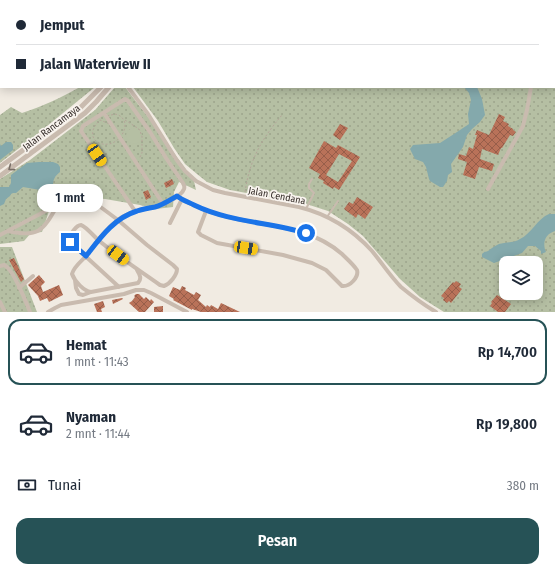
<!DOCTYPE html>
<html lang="id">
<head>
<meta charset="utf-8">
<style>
  :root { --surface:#fff; --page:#f2f2f3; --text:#1f2937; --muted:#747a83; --line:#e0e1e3; --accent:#265256 }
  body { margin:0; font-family:"Fira Sans Condensed",sans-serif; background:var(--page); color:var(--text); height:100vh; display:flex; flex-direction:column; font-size:15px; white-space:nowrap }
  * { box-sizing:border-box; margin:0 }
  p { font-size:13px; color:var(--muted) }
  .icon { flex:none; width:22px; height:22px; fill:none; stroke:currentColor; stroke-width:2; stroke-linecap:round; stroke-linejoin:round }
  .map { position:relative; height:312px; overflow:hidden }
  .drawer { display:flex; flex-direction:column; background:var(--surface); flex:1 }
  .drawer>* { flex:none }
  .hud { position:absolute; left:0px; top:0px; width:555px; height:88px; box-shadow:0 2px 10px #0003; display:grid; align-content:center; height:88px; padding:0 16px; background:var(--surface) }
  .controls { position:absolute; left:499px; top:256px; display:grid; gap:8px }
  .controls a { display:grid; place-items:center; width:44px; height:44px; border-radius:8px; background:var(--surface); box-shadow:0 2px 10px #0003; font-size:20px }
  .end { position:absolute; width:18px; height:18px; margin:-9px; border:5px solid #1a73e8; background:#fff; box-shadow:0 0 0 2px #fff }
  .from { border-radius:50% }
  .bubble { position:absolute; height:28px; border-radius:12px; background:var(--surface); box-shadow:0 2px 10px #0003; font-size:13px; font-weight:600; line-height:28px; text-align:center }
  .car { position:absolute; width:12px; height:24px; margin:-12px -6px; border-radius:5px; box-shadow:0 0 3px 1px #0007; background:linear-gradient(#f5c518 24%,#345 0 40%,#f5c518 0 76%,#345 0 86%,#f5c518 0) }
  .hud b { display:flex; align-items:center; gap:14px; height:38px; font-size:15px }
  .hud b+b { border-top:1px solid var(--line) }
  .hud i { width:10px; height:10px; background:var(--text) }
  ul { padding:7px 0 0; list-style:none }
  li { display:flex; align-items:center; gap:12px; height:66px; margin:0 8px 6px; padding:0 8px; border:2px solid transparent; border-radius:12px }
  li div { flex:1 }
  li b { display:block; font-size:15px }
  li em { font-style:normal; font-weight:600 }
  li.current { border-color:var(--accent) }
  li>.icon { width:36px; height:36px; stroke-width:1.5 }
  .pay { display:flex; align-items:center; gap:10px; height:44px; padding:0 16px; font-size:15px }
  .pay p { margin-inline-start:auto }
  .button { display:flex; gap:8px; margin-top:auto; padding:8px 16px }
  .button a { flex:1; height:46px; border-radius:12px; background:var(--accent); color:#fff; font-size:16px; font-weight:600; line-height:46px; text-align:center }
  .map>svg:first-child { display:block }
  .grass { fill:url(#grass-dots); fill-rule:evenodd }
  .pitch { fill:#b5bfa3 }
  .water { fill:#84a9ac }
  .building { fill:url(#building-cross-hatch); fill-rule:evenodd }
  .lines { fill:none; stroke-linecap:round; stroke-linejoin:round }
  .path { stroke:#b4a599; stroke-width:1; stroke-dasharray:2 2; stroke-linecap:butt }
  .service { stroke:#c9bbaf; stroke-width:2 }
  .minor { stroke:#c9bbaf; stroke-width:4 }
  .tertiary { stroke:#c9bbaf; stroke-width:5 }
  .oneway { stroke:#796f67 }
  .route { stroke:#1a73e8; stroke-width:5 }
  .labels { text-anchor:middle; stroke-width:3.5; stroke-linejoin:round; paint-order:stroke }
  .street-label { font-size:10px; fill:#38302c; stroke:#f9f4ef }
</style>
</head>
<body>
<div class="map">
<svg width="555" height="312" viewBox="0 0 555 312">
  <defs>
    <pattern id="grass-dots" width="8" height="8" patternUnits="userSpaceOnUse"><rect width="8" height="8" fill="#b5bfa3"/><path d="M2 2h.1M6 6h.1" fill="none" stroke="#9ca48c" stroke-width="1.8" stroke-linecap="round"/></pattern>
    <pattern id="building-cross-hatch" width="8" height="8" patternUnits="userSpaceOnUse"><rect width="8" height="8" fill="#b97259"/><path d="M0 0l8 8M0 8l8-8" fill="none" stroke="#975e4a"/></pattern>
  </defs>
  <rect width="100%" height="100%" fill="#f1ebe2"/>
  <path class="grass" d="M166,0H555V312H444L420,297L400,279L363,236L348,224L328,211L297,201L263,196L230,190L207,182L197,174L185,164L174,148L158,121L133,87H554V1H166ZM506,263H536V293H506Z
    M80,87H95L36,135L0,163V115L11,107L22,113C44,106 60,98 80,87Z
    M115,87H125L152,122L194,181L196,190L179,182L174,192L173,207L156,209L140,205L105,199L78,197L50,208L42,232L31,233L24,241L0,244V179L30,160L95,110Z
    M0,247H12L37,312H0Z"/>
  <path class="pitch" d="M126 136a8 8 0 1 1 16 0a8 8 0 1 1-16 0Z"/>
  <path class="water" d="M464,87H477L482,99L485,115L480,122L472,129L467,135L463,147L451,164L452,172L448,175L447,181L443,187H440L430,181L429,179L426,167L423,162L415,159L410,149L413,145L440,143L454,134L469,124L468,114L471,100L469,93Z
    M6,142H11L13,145V150L0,160V144L1,146Z
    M39,162H53L58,164L60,167V172C55,176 53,179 53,186L50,189L46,191L23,187L16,193H13L11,194L10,196L6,199L4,204L0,206V187H9L11,183V175L27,163Z
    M549,214H555V231C545,234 542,243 546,252L541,254V251L535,246H528L522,253L494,263L482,257V254C487,250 482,253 488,251C491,249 494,246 499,244C505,242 514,243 520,239C531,234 538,218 549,214Z"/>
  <path class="building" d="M499,114L505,117L503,121L509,124L508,126L513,129V130L516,132L513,136L510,135L502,148H501L498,155L482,149L480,159L494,164L492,171L479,167L475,179L463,175L467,162L458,159L459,154L466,156L469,147L473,149L477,135H475L477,130L489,135Z
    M340,124L348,128L340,140L333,135Z
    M324,141L336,148L338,145L360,157L339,190L334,187L333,189L323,183L324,181L318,178L320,174L309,168ZM339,154L352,161L338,182L326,175Z
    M172,179L174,184L166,188L164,183Z
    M148,190L151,197L146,200L143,192Z
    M357,197L373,207L365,219L358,214L356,218L344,209L349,202L353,204Z
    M14,258L24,279L21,282L9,260Z
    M39,275L45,282L41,286L43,292L59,285L63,295L49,302L47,298L40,301L38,296L28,285Z
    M456,281L461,284L459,287L462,289L451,303L449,301L447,303L443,300L444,298L441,296L453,282L454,283Z
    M182,286L186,288L185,290L194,295L196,292L201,295L198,300L206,307L207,305L210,307L211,305L218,309L221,303L240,312H201L192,309V310L173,300L174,299L169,296L173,287L180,290Z
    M136,294H139L144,299L146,297L150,301L151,299L154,302L145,312H139L129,303L132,301L135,297L134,296Z
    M497,295L511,304L505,312H498L490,306L492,303L491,302Z
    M122,298L123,299L113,304L112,300Z
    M103,301L105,307L101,309L102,312H97L94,304Z
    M163,306V312H154V307Z"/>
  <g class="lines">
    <path class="path" d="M115,114C120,115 124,118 125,124C125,128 124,132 121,136C108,154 79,140 100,120L112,125L107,116Z
      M125,120L139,129L142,136V153L139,159
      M245,192C250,159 261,140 282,115"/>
    <path class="service" d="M306,209L314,193L309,188V184L312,179
      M327,217L338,201"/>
    <path class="minor" d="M52,0L53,1
      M125,0L127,1
      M554,27L555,26
      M128,87L148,114L176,159L185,171L196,181L213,190L225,193L299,207C327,214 353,230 372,251C382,263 390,276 401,287C412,296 424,305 436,312
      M104,113L163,204
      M488,189L523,126L527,110L531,87
      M177,196C183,201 189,203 196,206C243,229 301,218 342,254C347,259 353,264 357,270C359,277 350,287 342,286L326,270L312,263L283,255L217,243L201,235L198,232L206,211
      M135,211L83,134L81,131L83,126L125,99L128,101L150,132L166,158L183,183C184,186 185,186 184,189C181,197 163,205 155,207C149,208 143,209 137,211C130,213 123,216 118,220C105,229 96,243 87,255C82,261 74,266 72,274C75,282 84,291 91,292L138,283C142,279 140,275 137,270
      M170,223L182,199
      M8,231C38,238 43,231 57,206
      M0,235L57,205L71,192L75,190L79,191L118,220L147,245L173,265L177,269C177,275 170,284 164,286L160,285C139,270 117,256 97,239C94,236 85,226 81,225C76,225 70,235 69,239L70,242L119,287
      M0,266L4,265C13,268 26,302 30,312
      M75,280L76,288L79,294L83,295L91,292
      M19,288L33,276
      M0,302L5,312
      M48,312L55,308L61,305L124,294L136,290H144L151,293L187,312"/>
    <path class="tertiary" d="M153,1V0
      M160,1V0
      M0,167L79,109L101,87
      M0,176L85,113L96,102L109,87"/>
  </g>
  <defs><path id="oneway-chevron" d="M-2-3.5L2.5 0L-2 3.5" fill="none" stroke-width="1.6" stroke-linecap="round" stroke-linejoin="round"/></defs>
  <use class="oneway" href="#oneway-chevron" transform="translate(11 168) rotate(143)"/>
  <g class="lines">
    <path class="route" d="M70,242L86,256C100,238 114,218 137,211C143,209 149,208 155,207C163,205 170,200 177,196C182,200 188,202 194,205C229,222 269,222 306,233"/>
  </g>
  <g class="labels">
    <g class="street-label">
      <text transform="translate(51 127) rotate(-37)" y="4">Jalan Rancamaya</text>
      <text transform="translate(277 195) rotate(11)" y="4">Jalan Cendana</text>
    </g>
  </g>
</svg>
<div class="controls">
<a><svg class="icon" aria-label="layers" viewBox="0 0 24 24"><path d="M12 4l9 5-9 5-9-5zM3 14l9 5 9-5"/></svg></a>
</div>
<i class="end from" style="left:306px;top:233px"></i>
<i class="end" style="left:70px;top:242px"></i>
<div class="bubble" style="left:37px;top:184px;width:66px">1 mnt</div>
<i class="car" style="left:97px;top:155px;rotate:146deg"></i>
<i class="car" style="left:246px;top:248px;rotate:99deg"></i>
<i class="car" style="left:118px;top:255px;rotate:127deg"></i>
<div class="hud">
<b><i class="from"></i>Jemput</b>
<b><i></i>Jalan Waterview II</b>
</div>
</div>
<section class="drawer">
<ul>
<li class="current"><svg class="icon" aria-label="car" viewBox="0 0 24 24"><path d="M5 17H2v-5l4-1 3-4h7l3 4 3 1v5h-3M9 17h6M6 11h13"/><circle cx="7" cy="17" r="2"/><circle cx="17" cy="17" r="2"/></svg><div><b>Hemat</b><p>1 mnt · 11:43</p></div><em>Rp 14,700</em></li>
<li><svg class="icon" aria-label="car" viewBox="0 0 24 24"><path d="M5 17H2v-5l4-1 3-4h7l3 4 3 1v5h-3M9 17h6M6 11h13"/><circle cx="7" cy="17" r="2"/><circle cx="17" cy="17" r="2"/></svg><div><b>Nyaman</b><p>2 mnt · 11:44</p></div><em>Rp 19,800</em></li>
</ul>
<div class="pay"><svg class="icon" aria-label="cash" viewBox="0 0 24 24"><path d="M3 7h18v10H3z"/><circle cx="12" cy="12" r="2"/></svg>Tunai<p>380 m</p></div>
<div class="button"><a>Pesan</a></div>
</section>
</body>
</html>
